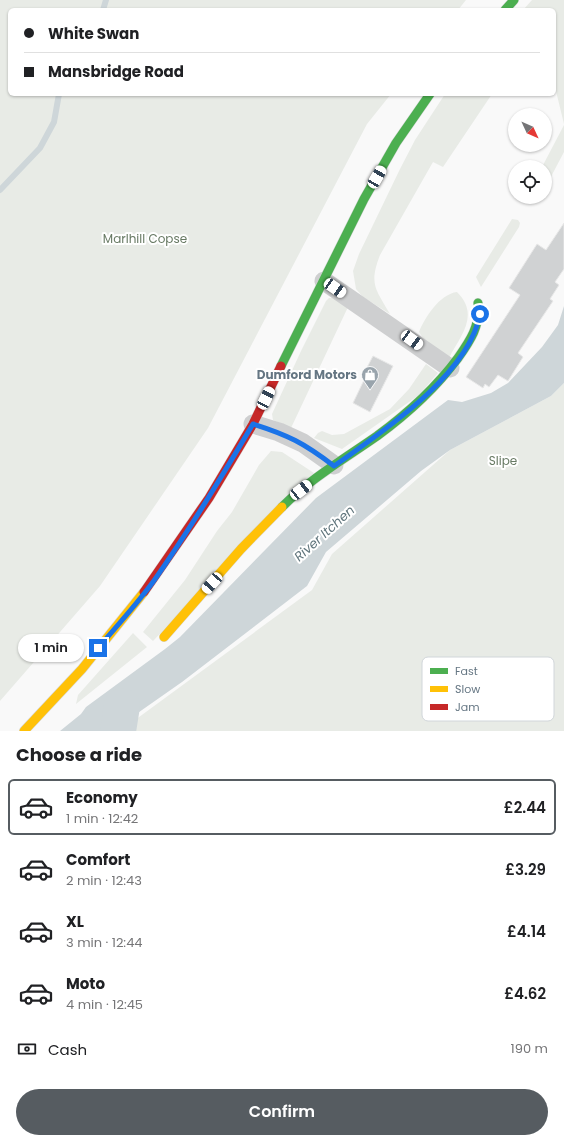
<!DOCTYPE html>
<html lang="en">
<head>
<meta charset="utf-8">
<style>
  :root { --surface:#fff; --page:#f6f6f6; --text:#202124; --muted:#757577; --line:#e0e0e0; --accent:#565c61 }
  body { margin:0; font-family:Poppins,sans-serif; background:var(--page); color:var(--text); height:100vh; display:flex; flex-direction:column; font-size:15px; white-space:nowrap }
  * { box-sizing:border-box; margin:0 }
  p { font-size:13px; color:var(--muted) }
  .icon { flex:none; width:22px; height:22px; fill:none; stroke:currentColor; stroke-width:2; stroke-linecap:round; stroke-linejoin:round }
  .map { position:relative; height:731px; overflow:hidden }
  .details { display:flex; flex-direction:column; background:var(--surface); flex:1 }
  .details>* { flex:none }
  .banner { position:absolute; left:8px; top:8px; width:548px; height:88px; border-radius:6px; box-shadow:0 1px 3px #0004; display:grid; align-content:center; height:88px; padding:0 16px; background:var(--surface) }
  .needle { width:26px; rotate:134deg }
  .tools { position:absolute; left:508px; top:108px; display:grid; gap:8px }
  .tools a { display:grid; place-items:center; width:44px; height:44px; border-radius:50%; background:var(--surface); box-shadow:0 1px 3px #0004; font-size:20px }
  .end { position:absolute; width:18px; height:18px; margin:-9px; border:5px solid #1a73e8; background:#fff; box-shadow:0 0 0 2px #fff }
  .from { border-radius:50% }
  .bubble { position:absolute; height:28px; border-radius:14px; background:var(--surface); box-shadow:0 1px 3px #0004; font-size:13px; font-weight:600; line-height:28px; text-align:center }
  .car { position:absolute; width:12px; height:24px; margin:-12px -6px; border-radius:5px; box-shadow:0 0 3px 1px #0007; background:linear-gradient(#fff 24%,#345 0 40%,#fff 0 76%,#345 0 86%,#fff 0) }
  .banner b { display:flex; align-items:center; gap:14px; height:38px; font-size:15px }
  .banner b+b { border-top:1px solid var(--line) }
  .banner i { width:10px; height:10px; background:var(--text) }
  ul { padding:0; list-style:none }
  li { display:flex; align-items:center; gap:12px; height:56px; margin:0 8px 6px; padding:0 8px; border:2px solid transparent; border-radius:6px }
  li div { flex:1 }
  li b { display:block; font-size:15px }
  li em { font-style:normal; font-weight:600 }
  li.selected { border-color:var(--accent) }
  li>.icon { width:36px; height:36px; stroke-width:1.5 }
  h2 { padding:0 16px; font-size:18px; line-height:48px }
  .pay { display:flex; align-items:center; gap:10px; height:44px; padding:0 16px; font-size:15px }
  .pay p { margin-inline-start:auto }
  .action { display:flex; gap:8px; margin-top:auto; padding:8px 16px }
  .action a { flex:1; height:46px; border-radius:24px; background:var(--accent); color:#fff; font-size:16px; font-weight:600; line-height:46px; text-align:center }
  .map>svg:first-child { display:block }
  .green { fill:#e8ebe6 }
  .water { fill:#ced6d9 }
  .lines { fill:none; stroke-linecap:round; stroke-linejoin:round }
  .stream { stroke:#ced6d9; stroke-width:6 }
  .river { stroke:#ced6d9; stroke-width:36 }
  .building { fill:#d0d2d3; stroke:#e8e8e8 }
  .fast-casing { stroke:#d5d6d7; stroke-width:10 }
  .slow-casing { stroke:#d5d6d7; stroke-width:10 }
  .jam-casing { stroke:#d5d6d7; stroke-width:10 }
  .street { stroke:#cecfd0; stroke-width:19 }
  .fast { stroke:#4caf50; stroke-width:9 }
  .slow { stroke:#ffc107; stroke-width:9 }
  .jam { stroke:#c62828; stroke-width:9 }
  .route { stroke:#1a73e8; stroke-width:5 }
  .labels { text-anchor:middle; stroke-width:4; stroke-linejoin:round; paint-order:stroke }
  .park-label { font-size:12px; fill:#687a64; stroke:#fff }
  .poi-label { font-size:12px; font-weight:bold; fill:#657683; stroke:#fff; text-anchor:end }
  .water-label { font-size:13px; font-style:italic; fill:#60757c; stroke:#fff }
  .key { fill:#fff; stroke:#d1d6da; stroke-width:1 }
  .key-label { font-size:11px; fill:#657683 }
</style>
</head>
<body>
<div class="map">
<svg width="564" height="731" viewBox="0 0 564 731">
  <rect width="100%" height="100%" fill="#f9f9f9"/>
  <path class="green" d="M0,0H466L458,10H10V94H391L367,124L208,428L100,586L0,701Z
    M532,0H564V124L554,83V10H523Z
    M445,94H492L443,167L433,162L380,255C369,284 375,288 390,314L363,297L356,289L353,271L359,254L400,169L415,140Z
    M564,125V152L545,188V167H542Z
    M512,219L518,220L520,223L519,227L481,287L476,277Z
    M457,292C480,315 461,335 449,358L424,339L419,332C425,317 440,294 457,292Z
    M329,298H335L348,307L291,428L273,420L272,414L301,351L326,301Z
    M426,364L438,373L419,395L342,449L314,438L318,433L322,431L332,435L344,434L390,409L409,389Z
    M564,383V731H135V720L312,590L332,554L450,450L551,396Z
    M271,451L282,452L314,473L153,641L143,632L185,580L217,531L232,512L259,465Z
    M133,633L147,647L76,704L78,695Z"/>
  <path class="water" d="M564,306V383L551,396L450,450L421,471L326,552L307,586L182,682L112,731H60L81,714L86,707L165,649L180,637L316,498L448,400L462,402L491,393L508,383L542,347L558,325Z"/>
  <g class="lines">
    <path class="stream" d="M103,10L106,0
      M0,190L40,148L54,122L59,94"/>
    <path class="river" d="M118,731L122,706"/>
  </g>
  <path class="building" d="M564,223V269L555,282L559,285L550,299L553,301L518,353L523,357L508,381L498,375L489,387L485,384L483,388L466,377L520,295L509,288L537,244L546,250Z
    M373,356L393,366L370,412L353,403L365,378L362,377Z"/>
  <g class="lines">
    <defs>
      <path id="fast" d="M505,10L514,0
        M281,366L364,199L396,143L430,94
        M282,507C310,479 344,459 377,436C407,414 435,389 458,358C470,341 481,325 478,303"/>
      <path id="slow" d="M164,637L241,549L282,507
        M24,731L82,669L144,592"/>
      <path id="jam" d="M144,592L209,498L253,424L281,366"/>
    </defs>
    <use href="#fast" class="fast-casing"/>
    <use href="#slow" class="slow-casing"/>
    <use href="#jam" class="jam-casing"/>
    <path class="street" d="M324,281L450,368
      M253,424L279,432L303,443L334,465"/>
    <use href="#fast" class="fast"/>
    <use href="#slow" class="slow"/>
    <use href="#jam" class="jam"/>
  </g>
  <g class="lines">
    <path class="route" d="M98,648C117,626 136,605 153,582C189,531 221,478 253,424C288,435 304,443 334,466C382,432 469,375 480,314"/>
  </g>
  <defs>
    <symbol id="shop-pin" viewBox="-11 -11 22 30"><path d="M0 17L-7.5 6A9.5 9.5 0 1 1 7.5 6Z" fill="#99a4ac" stroke="#fff"/><path d="M-5-2.5h2.3a2.7 3.5 0 0 1 5.4 0H5L5.5 6h-11ZM-1.5-2.5h3a1.5 2.3 0 0 0-3 0Z" fill="#fff"/></symbol>
  </defs>
  <g fill-rule="evenodd">
    <use href="#shop-pin" x="360" y="365" width="20" height="27"/>
  </g>
  <g class="labels">
    <g class="park-label">
      <text x="145" y="243">Marlhill Copse</text>
      <text x="503" y="465">Slipe</text>
    </g>
    <g class="poi-label">
      <text x="357" y="379">Dumford Motors</text>
    </g>
    <g class="water-label">
      <text transform="translate(324 533) rotate(-42)" y="5">River Itchen</text>
    </g>
  </g>
  <rect x="422" y="657" width="132" height="64" rx="6" class="key"/>
  <rect x="430" y="668" width="18" height="6" fill="#4caf50"/>
  <rect x="430" y="686" width="18" height="6" fill="#ffc107"/>
  <rect x="430" y="704" width="18" height="6" fill="#c62828"/>
  <g class="key-label">
    <text x="455" y="675">Fast</text>
    <text x="455" y="693">Slow</text>
    <text x="455" y="711">Jam</text>
  </g>
</svg>
<div class="tools">
<a><svg class="needle" viewBox="-14 -14 28 28"><path d="M0-13l5 13h-10z" fill="#e53935"/><path d="M0 13l5-13h-10z" fill="#757577"/></svg></a>
<a><svg class="icon" aria-label="locate" viewBox="0 0 24 24"><circle cx="12" cy="12" r="6"/><path d="M12 2v4M12 18v4M2 12h4M18 12h4"/></svg></a>
</div>
<i class="end from" style="left:480px;top:314px"></i>
<i class="end" style="left:98px;top:648px"></i>
<div class="bubble" style="left:18px;top:634px;width:66px">1 min</div>
<i class="car" style="left:377px;top:177px;rotate:30deg"></i>
<i class="car" style="left:335px;top:288px;rotate:124deg"></i>
<i class="car" style="left:412px;top:340px;rotate:126deg"></i>
<i class="car" style="left:266px;top:398px;rotate:26deg"></i>
<i class="car" style="left:301px;top:490px;rotate:52deg"></i>
<i class="car" style="left:212px;top:583px;rotate:222deg"></i>
<div class="banner">
<b><i class="from"></i>White Swan</b>
<b><i></i>Mansbridge Road</b>
</div>
</div>
<section class="details">
<h2>Choose a ride</h2>
<ul>
<li class="selected"><svg class="icon" aria-label="car" viewBox="0 0 24 24"><path d="M5 17H2v-5l4-1 3-4h7l3 4 3 1v5h-3M9 17h6M6 11h13"/><circle cx="7" cy="17" r="2"/><circle cx="17" cy="17" r="2"/></svg><div><b>Economy</b><p>1 min · 12:42</p></div><em>£2.44</em></li>
<li><svg class="icon" aria-label="car" viewBox="0 0 24 24"><path d="M5 17H2v-5l4-1 3-4h7l3 4 3 1v5h-3M9 17h6M6 11h13"/><circle cx="7" cy="17" r="2"/><circle cx="17" cy="17" r="2"/></svg><div><b>Comfort</b><p>2 min · 12:43</p></div><em>£3.29</em></li>
<li><svg class="icon" aria-label="car" viewBox="0 0 24 24"><path d="M5 17H2v-5l4-1 3-4h7l3 4 3 1v5h-3M9 17h6M6 11h13"/><circle cx="7" cy="17" r="2"/><circle cx="17" cy="17" r="2"/></svg><div><b>XL</b><p>3 min · 12:44</p></div><em>£4.14</em></li>
<li><svg class="icon" aria-label="car" viewBox="0 0 24 24"><path d="M5 17H2v-5l4-1 3-4h7l3 4 3 1v5h-3M9 17h6M6 11h13"/><circle cx="7" cy="17" r="2"/><circle cx="17" cy="17" r="2"/></svg><div><b>Moto</b><p>4 min · 12:45</p></div><em>£4.62</em></li>
</ul>
<div class="pay"><svg class="icon" aria-label="cash" viewBox="0 0 24 24"><path d="M3 7h18v10H3z"/><circle cx="12" cy="12" r="2"/></svg>Cash<p>190 m</p></div>
<div class="action"><a>Confirm</a></div>
</section>
</body>
</html>
